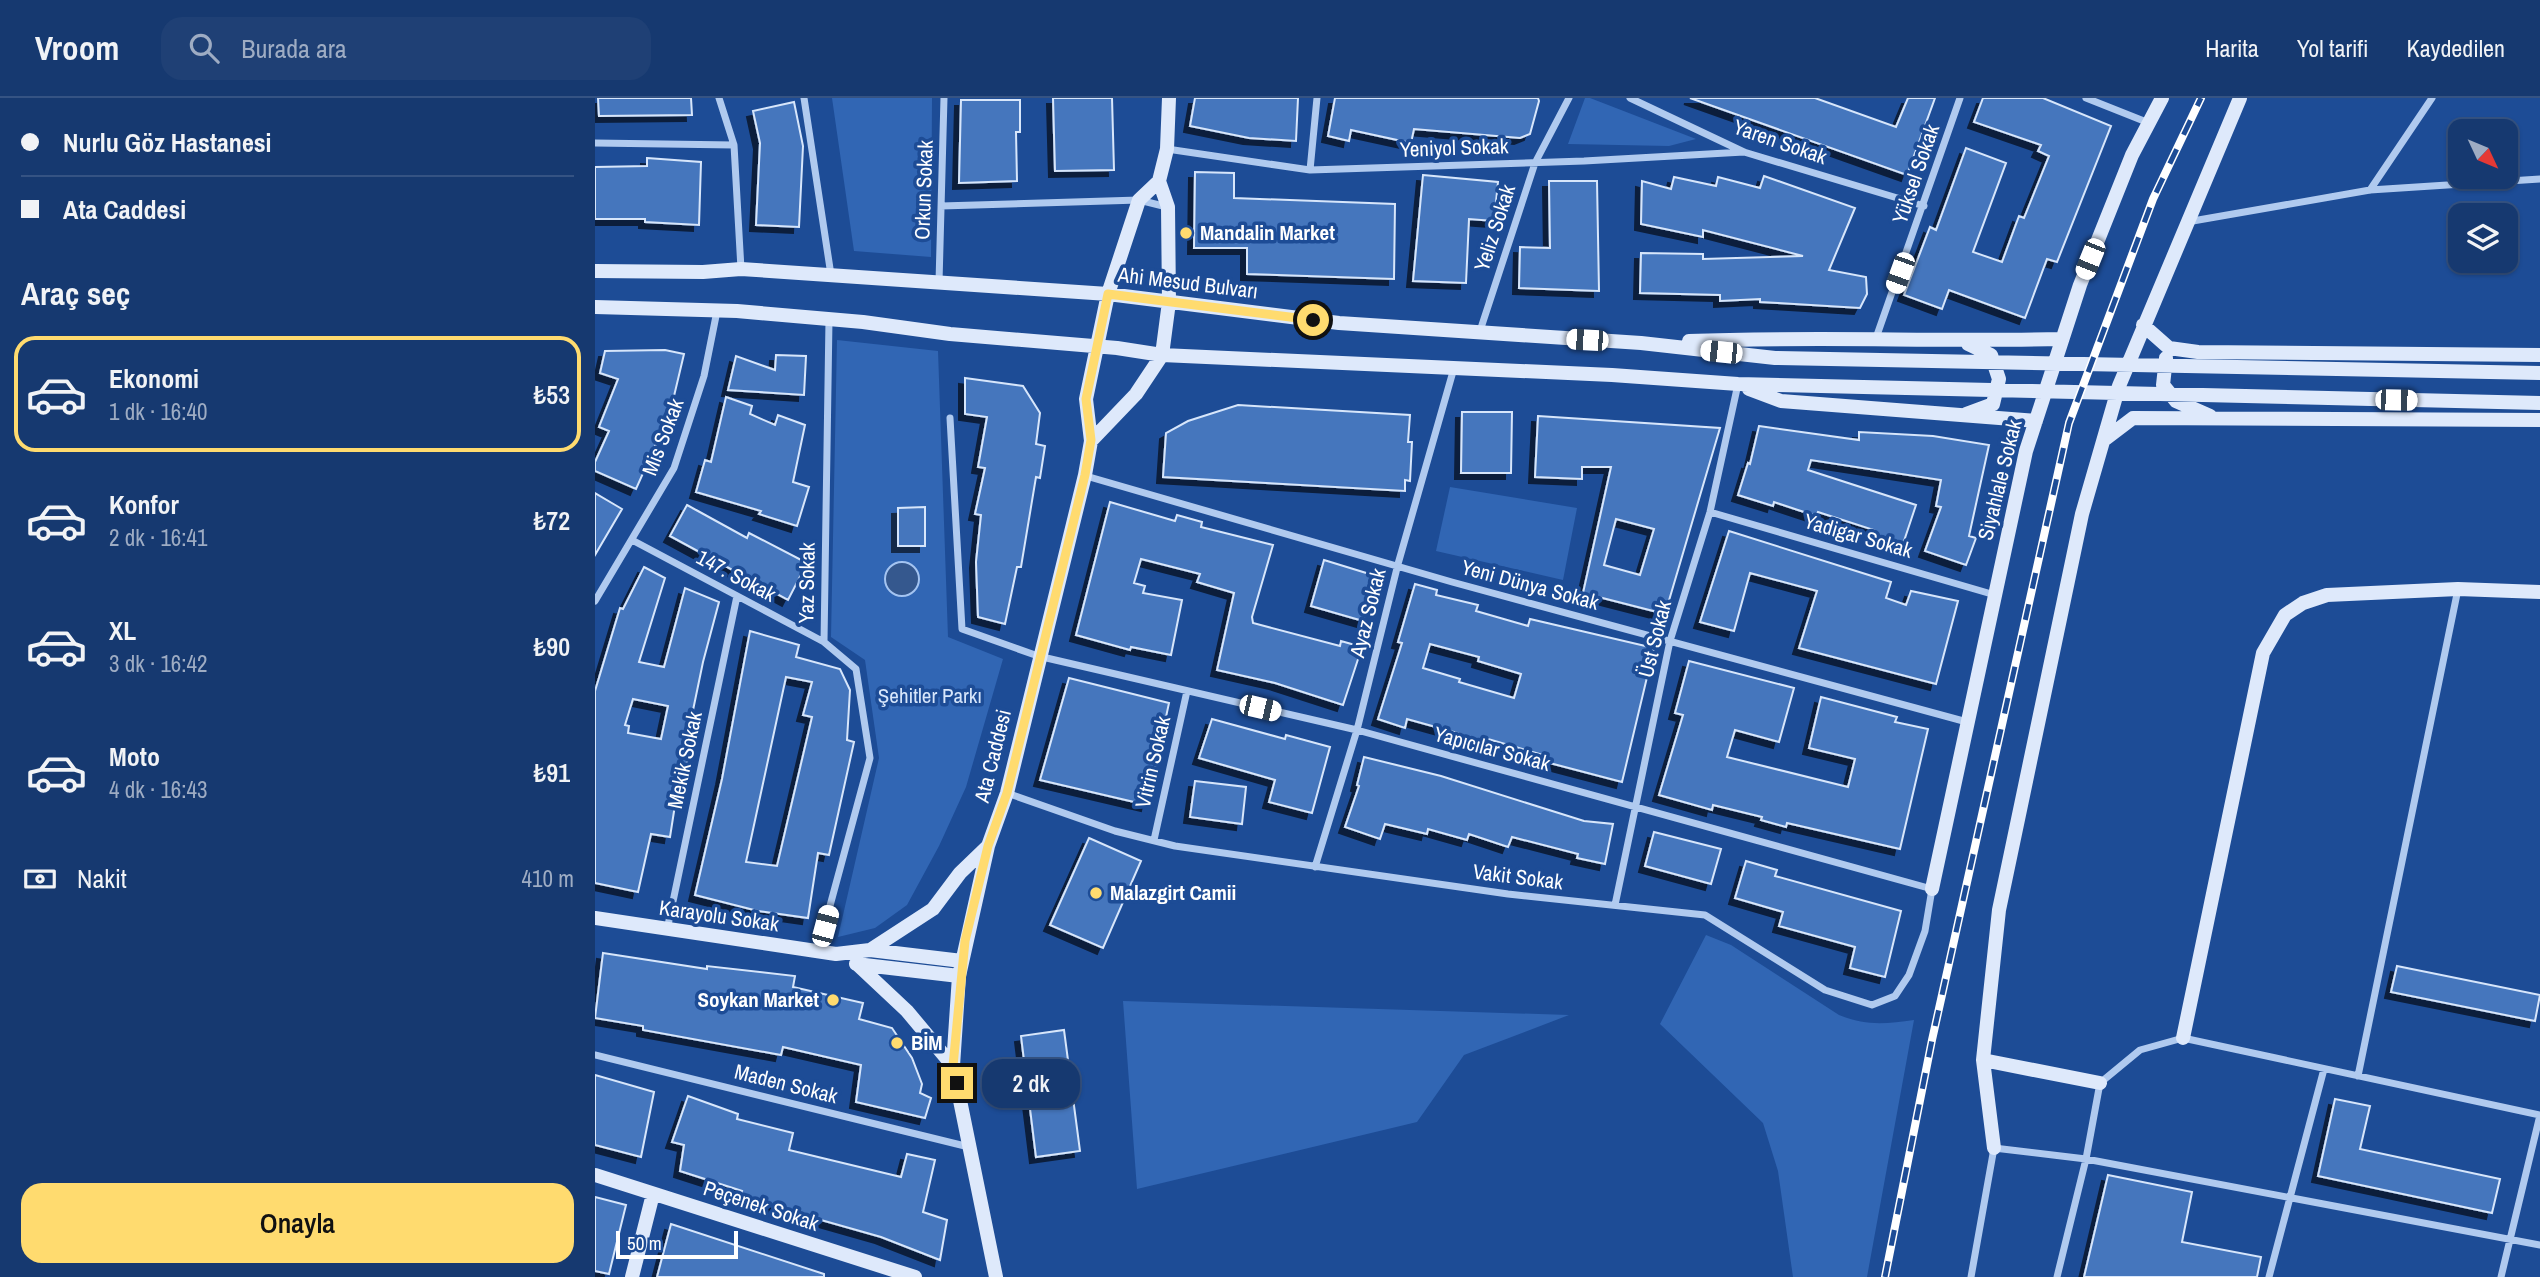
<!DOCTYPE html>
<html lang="tr">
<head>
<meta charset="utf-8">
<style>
  :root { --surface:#163970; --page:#1f4075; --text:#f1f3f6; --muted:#9eacc3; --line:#355383; --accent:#ffdb6f }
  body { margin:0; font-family:"Archivo Narrow",sans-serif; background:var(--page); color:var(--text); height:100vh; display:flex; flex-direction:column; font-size:26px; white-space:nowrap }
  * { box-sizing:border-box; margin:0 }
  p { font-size:23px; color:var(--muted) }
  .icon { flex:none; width:38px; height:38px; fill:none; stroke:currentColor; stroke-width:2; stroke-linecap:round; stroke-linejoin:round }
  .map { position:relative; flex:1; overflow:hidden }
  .panel { display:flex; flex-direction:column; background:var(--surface); width:595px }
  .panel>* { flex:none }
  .hud { display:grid; align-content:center; height:154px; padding:0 21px; background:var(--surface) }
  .needle { width:46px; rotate:134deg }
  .fabs { position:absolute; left:1853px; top:21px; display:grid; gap:14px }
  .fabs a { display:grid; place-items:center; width:70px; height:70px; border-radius:14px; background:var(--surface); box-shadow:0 2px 5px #0004,0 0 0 2px var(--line); font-size:35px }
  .scale { position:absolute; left:21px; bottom:18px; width:122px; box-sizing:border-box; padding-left:7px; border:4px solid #fff; border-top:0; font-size:19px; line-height:24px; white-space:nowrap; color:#fff; -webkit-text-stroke:5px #1d4c96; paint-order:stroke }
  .end { position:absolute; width:32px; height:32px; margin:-16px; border:9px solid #ffdb6f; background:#111; box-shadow:0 0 0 4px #111 }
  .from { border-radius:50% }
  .bubble { position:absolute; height:49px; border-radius:21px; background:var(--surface); box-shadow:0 2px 5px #0004,0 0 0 2px var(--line); font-size:23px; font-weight:600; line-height:49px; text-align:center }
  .car { position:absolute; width:21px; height:42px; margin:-21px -10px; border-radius:9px; box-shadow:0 0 5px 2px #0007; background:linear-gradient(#fff 24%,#345 0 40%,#fff 0 76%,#345 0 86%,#fff 0) }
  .hud b { display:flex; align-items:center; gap:24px; height:66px; font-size:26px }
  .hud b+b { border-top:2px solid var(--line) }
  .hud i { width:18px; height:18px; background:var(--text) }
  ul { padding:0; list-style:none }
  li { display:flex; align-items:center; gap:21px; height:116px; margin:0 14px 10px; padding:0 7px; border:4px solid transparent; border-radius:21px }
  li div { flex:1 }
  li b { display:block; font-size:26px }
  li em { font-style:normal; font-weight:600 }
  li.active { border-color:var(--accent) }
  li>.icon { width:63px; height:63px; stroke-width:1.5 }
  h2 { padding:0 21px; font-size:32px; line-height:84px }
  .pay { display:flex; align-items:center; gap:18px; height:77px; padding:0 21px; font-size:26px }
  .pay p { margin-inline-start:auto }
  .button { display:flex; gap:14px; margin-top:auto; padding:14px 21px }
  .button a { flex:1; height:80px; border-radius:21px; background:var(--accent); color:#111; font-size:28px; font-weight:600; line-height:80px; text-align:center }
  header { display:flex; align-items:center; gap:42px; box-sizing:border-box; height:98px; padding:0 35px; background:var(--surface); border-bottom:2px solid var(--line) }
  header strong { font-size:33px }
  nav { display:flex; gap:38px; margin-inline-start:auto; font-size:24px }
  .search { width:490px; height:63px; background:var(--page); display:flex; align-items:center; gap:18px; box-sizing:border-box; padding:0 24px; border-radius:21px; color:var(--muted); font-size:26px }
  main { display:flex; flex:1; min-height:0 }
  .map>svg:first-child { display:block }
  .green { fill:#3166b4 }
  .water { fill:#35588e; stroke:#a4c4f1; stroke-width:2 }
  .building { fill:#4576bd; stroke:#d7e6fb; stroke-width:2; fill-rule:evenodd; filter:url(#shadow) }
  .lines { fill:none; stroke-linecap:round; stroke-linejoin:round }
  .street { stroke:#b0caef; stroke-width:7 }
  .secondary { stroke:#dee9fb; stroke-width:14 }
  .rail-casing { stroke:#fff; stroke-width:8 }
  .rail { stroke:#1d4c96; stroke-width:5; stroke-dasharray:16; stroke-linecap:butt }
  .route { stroke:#ffdb6f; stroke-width:9 }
  .poi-dot { fill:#ffdb6f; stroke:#1d4c96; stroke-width:2.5 }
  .labels { text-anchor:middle; stroke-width:7; stroke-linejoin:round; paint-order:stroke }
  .street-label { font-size:21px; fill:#fff; stroke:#1d4c96 }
  .poi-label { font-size:21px; font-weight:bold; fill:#fff; stroke:#1d4c96; text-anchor:start }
  .park-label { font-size:21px; fill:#d7e6fb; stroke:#1d4c96 }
</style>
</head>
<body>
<header>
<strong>Vroom</strong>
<div class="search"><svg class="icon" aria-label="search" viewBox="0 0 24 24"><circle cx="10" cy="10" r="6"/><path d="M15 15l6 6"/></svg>Burada ara</div>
<nav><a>Harita</a><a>Yol tarifi</a><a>Kaydedilen</a></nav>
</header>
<main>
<section class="panel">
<div class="hud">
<b><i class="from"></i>Nurlu Göz Hastanesi</b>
<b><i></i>Ata Caddesi</b>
</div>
<h2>Araç seç</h2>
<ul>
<li class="active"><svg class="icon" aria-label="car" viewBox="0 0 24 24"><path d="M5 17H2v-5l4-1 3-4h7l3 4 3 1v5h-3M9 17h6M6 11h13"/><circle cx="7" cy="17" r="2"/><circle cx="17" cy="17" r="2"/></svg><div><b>Ekonomi</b><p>1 dk · 16:40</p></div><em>₺53</em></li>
<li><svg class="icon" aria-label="car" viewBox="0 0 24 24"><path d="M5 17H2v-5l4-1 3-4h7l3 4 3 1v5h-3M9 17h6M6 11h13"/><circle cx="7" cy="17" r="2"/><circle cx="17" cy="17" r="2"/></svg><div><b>Konfor</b><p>2 dk · 16:41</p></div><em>₺72</em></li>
<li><svg class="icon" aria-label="car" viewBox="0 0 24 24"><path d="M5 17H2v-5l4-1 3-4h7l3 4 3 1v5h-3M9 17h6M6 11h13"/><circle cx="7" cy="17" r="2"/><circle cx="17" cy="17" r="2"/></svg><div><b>XL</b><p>3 dk · 16:42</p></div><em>₺90</em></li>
<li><svg class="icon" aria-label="car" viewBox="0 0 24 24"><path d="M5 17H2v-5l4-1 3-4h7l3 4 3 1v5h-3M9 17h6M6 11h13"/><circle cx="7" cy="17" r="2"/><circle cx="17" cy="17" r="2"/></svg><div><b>Moto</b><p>4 dk · 16:43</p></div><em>₺91</em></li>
</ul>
<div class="pay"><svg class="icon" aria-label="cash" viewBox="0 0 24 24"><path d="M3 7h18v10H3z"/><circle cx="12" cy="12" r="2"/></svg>Nakit<p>410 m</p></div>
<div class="button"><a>Onayla</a></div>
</section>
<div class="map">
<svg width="1945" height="1179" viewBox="0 0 1945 1179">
  <defs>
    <filter id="shadow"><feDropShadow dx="-6" dy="6" stdDeviation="0" flood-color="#0009"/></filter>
  </defs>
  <rect width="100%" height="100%" fill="#1d4c96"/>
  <path class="green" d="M237,0H337L336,159L259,153Z
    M990,0H995L1101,41L1074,48L973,46Z
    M242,242L343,253L353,539L408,561L371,689L344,748L312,807L280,830L243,839L284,660L270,562L236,539Z
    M855,389L982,410L968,482L841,453Z
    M1111,837L1136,847L1244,917C1270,928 1291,926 1319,922L1272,1179H1198L1183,1073L1168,1025L1065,926Z
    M528,903L974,917L869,957L822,1024L542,1091Z"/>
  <path class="water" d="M290 481a17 17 0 1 1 34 0a17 17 0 1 1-34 0Z"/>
  <path class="building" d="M3,0H96L97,17L4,18Z
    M458,0H517L519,72L460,73Z
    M600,0H703L701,43L654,40L595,28Z
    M740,0H943L944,3L935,36L925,40L819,31L816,45L756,32L754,43L733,38Z
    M1095,0H1220L1301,29L1313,0H1340L1312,77Z
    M1388,0H1448L1516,28L1462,164L1452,161L1430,220L1354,192L1347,211L1309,197L1335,129L1341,132L1371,50L1411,65L1378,154L1407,164L1424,118L1429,120L1454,58L1443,53L1446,47L1379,24Z
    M366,2H425V34H421L422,83L364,85Z
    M199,4L208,48L204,129L161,127L165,45L158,13Z
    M52,60L106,64L104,127L50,124V121H0V69L52,68Z
    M600,74L639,75V100L800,106L799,181L652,176V150H599Z
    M828,77L903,84L899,123L874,121L871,185L818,183Z
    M1169,78L1260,110L1234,172L1271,179L1272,196L1265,210L1165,204V201L1125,203V197L1045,195L1046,155L1108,156V161L1208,158L1108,132V139L1046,126L1047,83L1076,91L1079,79L1121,88L1123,79L1165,90Z
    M954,83H1002L1004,193L924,190L925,149L955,150Z
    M70,252L89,256L75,315L41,391L0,373V364L14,333L4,329L23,281L5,275L10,253Z
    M181,257L211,258L209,297L133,292L141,258L180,272Z
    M370,280L428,288L445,315L441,346L450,348L445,380L441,379L426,469H422L410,526L383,519L381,464L386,417L380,416L390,370L383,369L392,319L370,316Z
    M131,299L157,308L155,316L180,327L183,317L210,327L198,384L214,389L202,428L164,416L166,413L101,394L110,362L116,364Z
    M643,307L815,317L813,344H817L815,383L810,382V393L568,379L571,335L593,323Z
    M867,314H917L916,375H866Z
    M943,318L1125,330L1070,516L988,495L1016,369H987V381L940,379ZM1021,421L1059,431L1045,477L1009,467Z
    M1164,328L1264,342V334L1338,338L1394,347L1374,438L1381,440L1371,467L1330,453L1346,409L1341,408L1346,382L1216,362L1213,372L1321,407L1308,446L1277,437L1279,432L1223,414L1221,418L1179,404L1178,408L1143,397L1153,365L1155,366Z
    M0,395L27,411L0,457Z
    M515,404L580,423L582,417L607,424L606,429L678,447L657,519L658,525L745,548L746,543L767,549L748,607L680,585L622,572L639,495L602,484L605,476L546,461L539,485L550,488L548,495L587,502L576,557L536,549L535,552L481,537Z
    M92,407L152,440L154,435L212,465L193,502L75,438Z
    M330,409V448H303V410Z
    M1134,433L1296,484L1291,500L1311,507L1316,493L1363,503L1341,586L1204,550L1222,493L1155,475L1139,533L1105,524Z
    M729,462L781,478L768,523L716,508Z
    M49,469L70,480L44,564L69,569L90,490L124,504L108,564L91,646L96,647L90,676L85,675L75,739L56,736L43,794L0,785V593L25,510L28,511ZM38,601L73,608L66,641L33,635L34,628L30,627Z
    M820,486L842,492L841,497L883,507L881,513L933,528L935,521L1059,550L1027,684L947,663L948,657L893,641L891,647L865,640L866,636L812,621L810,630L783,621L807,545L803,544ZM835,546L884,559L883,563L926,576L919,600L864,584L865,581L828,570Z
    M155,533L204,547L201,559L245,571L255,592L252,642L259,644L234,757L223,755L213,820L163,813L100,797L127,681ZM191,579L217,584L208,617L217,619L182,768L151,764Z
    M1094,563L1199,590L1184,644L1140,632L1132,659L1253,689L1260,661L1214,650L1226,599L1302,619L1300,624L1333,631L1305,751L1192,725L1191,729L1166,722L1167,719L1118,707L1117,712L1064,697L1088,617L1080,615Z
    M474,580L574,605L552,707L445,682Z
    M617,621L690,641L691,637L735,649L717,715L674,704L680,682L604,660Z
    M769,659L846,678L989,723L1018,726L1010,766L982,760L983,756L917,739L913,749L874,736L872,742L833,731L832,736L790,726L785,741L750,729L764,688L762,687Z
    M600,683L651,689L647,726L595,719Z
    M1059,734L1126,751L1116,786L1050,768Z
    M494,740L546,763L508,850L455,827Z
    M1151,763L1182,772L1180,778L1306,813L1290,879L1255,870L1260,849L1184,828L1188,814L1140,800Z
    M8,855L112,871V868L200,878L198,889L268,905L264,921L297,930L317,960L327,986L325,995L336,1000L330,1020L261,1004L266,967L188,949L186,957L48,932V928L0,920Z
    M1802,868L1945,897L1940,923L1796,894Z
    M469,932L485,1053L441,1059L426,938Z
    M0,977L59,994L46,1059L0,1047Z
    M93,998L143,1016L142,1021L198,1035L194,1052L306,1079L312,1056L340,1062L328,1114L352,1122L345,1162L286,1139L145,1099L147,1093L85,1073L89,1047L77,1044Z
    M1740,1001L1775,1008L1765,1051L1905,1081L1897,1115L1723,1078Z
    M1513,1077L1597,1094L1587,1144L1666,1159L1662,1179H1489Z
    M0,1099L31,1107L14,1176L0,1173Z
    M76,1126L229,1176V1179H62Z"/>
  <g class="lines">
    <path class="street" d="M124,0L139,47L146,171
      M209,0L236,177
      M1035,0L1149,54L1329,108
      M1491,0L1554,25
      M0,45L139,47
      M572,51L715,72L989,63L1149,54
      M715,72L722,0
      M1775,92L1837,0
      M346,108L544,102L572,109
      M1592,124L1775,92L1945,81
      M344,184L349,0
      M884,236L940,65L974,0
      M1281,240L1365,0
      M355,320L367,531L443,558L762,632L1337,791L1330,833L1314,877L1300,898L1277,907L1230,892L1110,817L913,796L580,748L520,733L412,695
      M491,378L857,484L1372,624
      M1115,414L1400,497
      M37,442L229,544
      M0,503L79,370L109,278L122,213
      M559,742L592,593
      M720,769L762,632L803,466L859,270
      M1020,807L1075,543L1115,414L1143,286
      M72,832L142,498
      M223,852L275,660L261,571L229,544L234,222
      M0,957L374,1049
      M1763,978L1863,491
      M1376,1179L1399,1050L1491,1061L1945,1147
      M1462,1179L1491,1061L1505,985L1545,952L1588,940L1945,1017
      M1674,1179L1729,971
      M1906,1179L1945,1017"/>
    <path class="secondary" d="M564,83L572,51L574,0
      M0,173L108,174L146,171L513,196L744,225L1046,245L1180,260L1945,275
      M0,209L142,213L268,224L355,236L522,250L567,257L1017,277L1143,286L1945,305
      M1548,227L1574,250L1603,254L1945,257
      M1094,243C1219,238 1343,244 1467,241
      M1571,260L1568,287L1581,303L1615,318
      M1154,291L1186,303L1441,323
      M1371,316L1398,306L1404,281L1396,257L1373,246
      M1509,342L1538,320L1945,322
      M496,343L541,296L567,257L574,204L573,109L564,83
      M1337,791L1431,353L1485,187L1537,57L1567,0
      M0,820L241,856L275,852L367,863
      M275,852L338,811L365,775L392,749
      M261,866L364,878
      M263,867L312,913L358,968
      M1588,940L1668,555L1690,517L1708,505L1732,497L1863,491L1945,494
      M1388,962L1505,985
      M1399,1050L1388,962L1404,812L1487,416L1524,288L1645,0
      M0,1077L320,1179
      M37,1179L58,1096
      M401,1179L358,968L364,878L393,748L412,695L490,377L496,343L491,301L513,196L544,102L564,83"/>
    <defs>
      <path id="rail" d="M1290,1179L1337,942L1474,325L1558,101L1606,0"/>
    </defs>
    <use href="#rail" class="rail-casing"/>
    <use href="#rail" class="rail"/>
  </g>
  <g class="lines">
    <path class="route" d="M362,985L358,968L370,843L393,748L412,695L490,377L496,342L491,301L513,196L718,222"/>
  </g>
  <g class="poi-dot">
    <circle cx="591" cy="135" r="7"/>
    <circle cx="501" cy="795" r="7"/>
    <circle cx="238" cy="902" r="7"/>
    <circle cx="302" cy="945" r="7"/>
  </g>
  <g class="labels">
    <g class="street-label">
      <text transform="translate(1185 44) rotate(19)" y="7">Yaren Sokak</text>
      <text transform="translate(859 50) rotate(-2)" y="7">Yeniyol Sokak</text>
      <text transform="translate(1321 76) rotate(-71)" y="7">Yüksel Sokak</text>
      <text transform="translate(329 92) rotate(-88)" y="7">Orkun Sokak</text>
      <text transform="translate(900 130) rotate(-72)" y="7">Yeliz Sokak</text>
      <text transform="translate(593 185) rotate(7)" y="7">Ahi Mesud Bulvarı</text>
      <text transform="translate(68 339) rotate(-69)" y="7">Mis Sokak</text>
      <text transform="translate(1405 382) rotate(-76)" y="7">Siyahlale Sokak</text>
      <text transform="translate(1263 438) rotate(16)" y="7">Yadigar Sokak</text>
      <text transform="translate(141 478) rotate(28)" y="7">147. Sokak</text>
      <text transform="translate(212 485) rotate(-89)" y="7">Yaz Sokak</text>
      <text transform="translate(935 487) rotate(15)" y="7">Yeni Dünya Sokak</text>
      <text transform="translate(773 515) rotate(-76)" y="7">Ayaz Sokak</text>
      <text transform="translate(1060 541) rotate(-76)" y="7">Üst Sokak</text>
      <text transform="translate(897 651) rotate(15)" y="7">Yapıcılar Sokak</text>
      <text transform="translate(398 658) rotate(-76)" y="7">Ata Caddesi</text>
      <text transform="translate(90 662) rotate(-78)" y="7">Mekik Sokak</text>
      <text transform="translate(558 664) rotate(-77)" y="7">Vitrin Sokak</text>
      <text transform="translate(923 779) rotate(7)" y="7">Vakit Sokak</text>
      <text transform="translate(124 818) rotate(8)" y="7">Karayolu Sokak</text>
      <text transform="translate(191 986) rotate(14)" y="7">Maden Sokak</text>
      <text transform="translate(166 1108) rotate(18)" y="7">Peçenek Sokak</text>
    </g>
    <g class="poi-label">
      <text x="605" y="142">Mandalin Market</text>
      <text x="515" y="802">Malazgirt Camii</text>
      <text x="224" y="909" text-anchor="end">Soykan Market</text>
      <text x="316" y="952">BİM</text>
    </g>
    <g class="park-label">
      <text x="335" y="605">Şehitler Parkı</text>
    </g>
  </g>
</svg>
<div class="fabs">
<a><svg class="needle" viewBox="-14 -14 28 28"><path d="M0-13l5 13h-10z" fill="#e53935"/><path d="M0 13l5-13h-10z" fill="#9eacc3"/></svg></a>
<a><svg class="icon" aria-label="layers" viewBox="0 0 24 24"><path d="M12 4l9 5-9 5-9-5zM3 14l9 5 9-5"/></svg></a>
</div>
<div class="scale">50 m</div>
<i class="end from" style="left:718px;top:222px"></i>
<i class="end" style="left:362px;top:985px"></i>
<div class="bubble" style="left:387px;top:961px;width:98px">2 dk</div>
<i class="car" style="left:1495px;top:161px;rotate:202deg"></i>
<i class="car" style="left:1305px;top:175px;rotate:200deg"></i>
<i class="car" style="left:992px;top:242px;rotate:273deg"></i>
<i class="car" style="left:1126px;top:254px;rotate:276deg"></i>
<i class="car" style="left:1801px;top:302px;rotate:91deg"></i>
<i class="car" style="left:665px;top:610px;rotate:103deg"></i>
<i class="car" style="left:230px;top:828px;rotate:15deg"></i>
</div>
</main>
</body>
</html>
